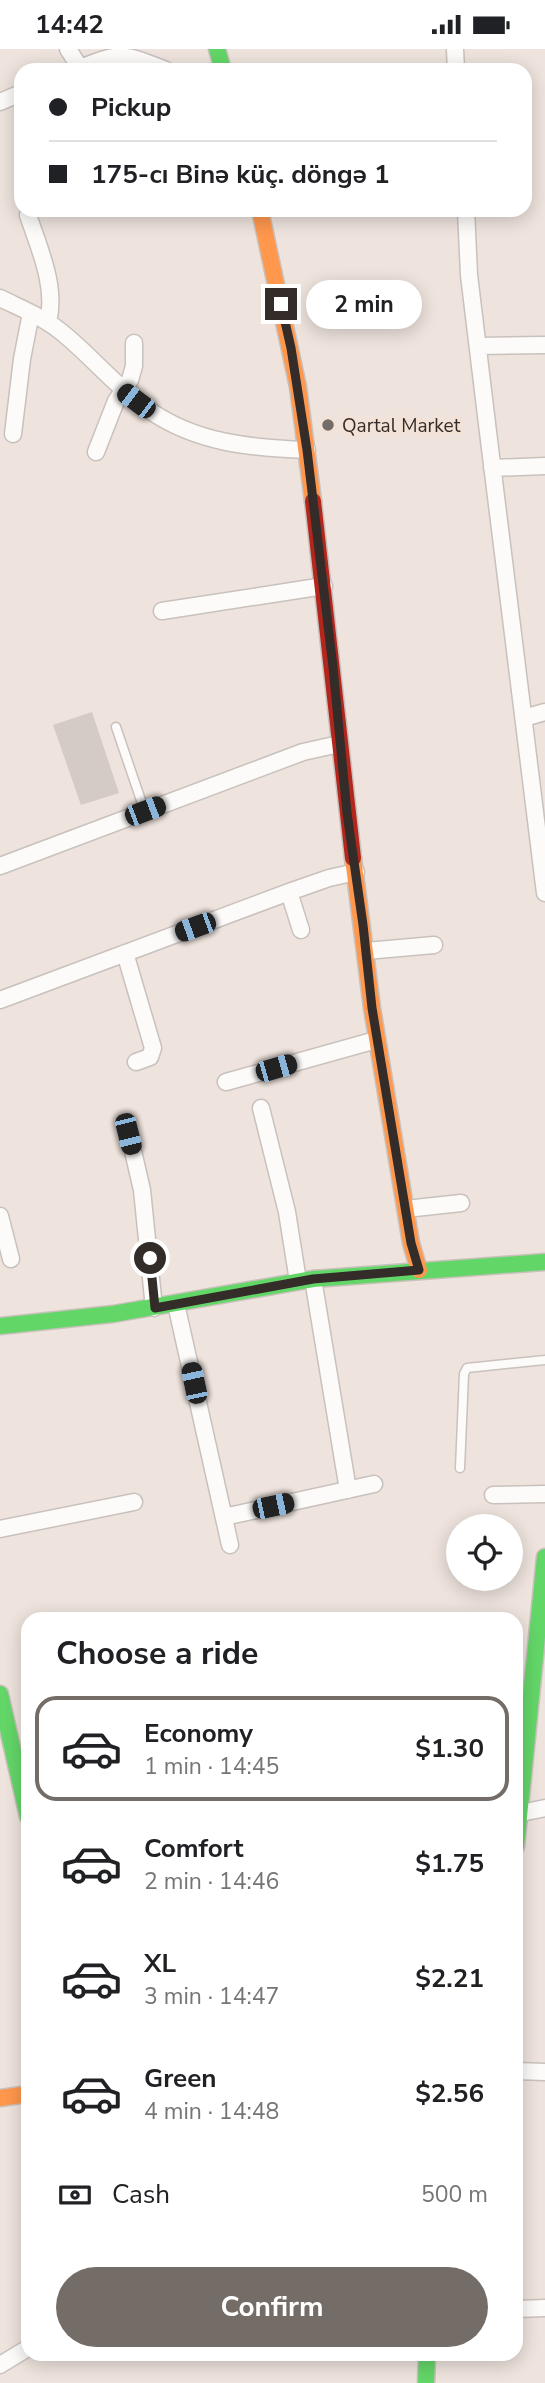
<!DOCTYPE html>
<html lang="en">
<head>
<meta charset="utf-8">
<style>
  :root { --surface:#fff; --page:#f2f2f2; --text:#202124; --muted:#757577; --line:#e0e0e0; --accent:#746c67 }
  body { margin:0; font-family:"Nunito Sans",sans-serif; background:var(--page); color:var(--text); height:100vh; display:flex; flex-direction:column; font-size:26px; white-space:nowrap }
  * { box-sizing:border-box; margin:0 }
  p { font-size:23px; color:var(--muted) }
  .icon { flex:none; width:38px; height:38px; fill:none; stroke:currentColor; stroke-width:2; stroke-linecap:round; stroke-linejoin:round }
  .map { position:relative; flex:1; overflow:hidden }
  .panel { position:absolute; left:21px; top:1563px; width:502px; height:749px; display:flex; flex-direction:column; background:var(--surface); border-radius:21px; box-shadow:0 4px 18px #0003 }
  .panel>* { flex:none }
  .banner { position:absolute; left:14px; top:14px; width:518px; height:154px; border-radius:21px; box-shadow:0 4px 18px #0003; display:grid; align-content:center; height:154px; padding:0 35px; background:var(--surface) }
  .tools { position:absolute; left:446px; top:1465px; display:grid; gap:14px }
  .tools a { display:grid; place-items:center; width:77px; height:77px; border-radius:50%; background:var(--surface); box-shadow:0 4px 18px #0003; font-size:35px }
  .end { position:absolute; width:32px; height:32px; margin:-16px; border:9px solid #332c28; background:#fff; box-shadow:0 0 0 4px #fff }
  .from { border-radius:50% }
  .bubble { position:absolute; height:49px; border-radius:24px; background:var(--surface); box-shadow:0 4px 18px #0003; font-size:23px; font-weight:700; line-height:49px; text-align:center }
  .car { position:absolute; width:21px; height:42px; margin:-21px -10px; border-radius:9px; box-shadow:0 0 5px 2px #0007; background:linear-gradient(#222 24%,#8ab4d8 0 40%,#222 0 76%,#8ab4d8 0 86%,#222 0) }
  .banner b { display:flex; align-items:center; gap:24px; height:66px; font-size:26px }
  .banner b+b { border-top:2px solid var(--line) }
  .banner i { width:18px; height:18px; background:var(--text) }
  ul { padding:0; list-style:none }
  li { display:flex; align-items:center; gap:21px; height:105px; margin:0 14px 10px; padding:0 21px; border:4px solid transparent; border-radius:21px }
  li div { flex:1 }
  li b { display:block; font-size:26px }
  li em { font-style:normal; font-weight:700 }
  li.on { border-color:var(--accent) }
  li>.icon { width:63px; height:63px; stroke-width:1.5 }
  h2 { padding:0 35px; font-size:32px; line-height:84px }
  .pay { display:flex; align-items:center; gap:18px; height:77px; padding:0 35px; font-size:26px }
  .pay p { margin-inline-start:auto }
  .action { display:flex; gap:14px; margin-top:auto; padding:14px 35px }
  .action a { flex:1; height:80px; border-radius:42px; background:var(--accent); color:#fff; font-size:28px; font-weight:700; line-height:80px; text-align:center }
  .status { display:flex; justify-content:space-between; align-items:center; height:49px; padding:0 35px; background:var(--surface); direction:ltr }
  .status svg { height:19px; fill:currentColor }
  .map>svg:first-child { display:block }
  .building { fill:#d4cbc6 }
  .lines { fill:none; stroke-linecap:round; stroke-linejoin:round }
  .lane-casing { stroke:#c9c1bc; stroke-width:11 }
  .street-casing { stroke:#c9c1bc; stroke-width:19 }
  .fast-casing { stroke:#c9c1bc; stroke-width:19 }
  .slow-casing { stroke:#c9c1bc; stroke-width:19 }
  .jam-casing { stroke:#c9c1bc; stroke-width:19 }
  .lane { stroke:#fcfbfa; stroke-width:8 }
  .street { stroke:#fcfbfa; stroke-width:16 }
  .fast { stroke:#63d668; stroke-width:16 }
  .slow { stroke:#ff974d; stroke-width:16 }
  .jam { stroke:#b3261e; stroke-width:16 }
  .route { stroke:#332c28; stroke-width:9 }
  .poi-dot { fill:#746c67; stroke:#f4e2d7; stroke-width:2.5 }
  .labels { text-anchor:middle; stroke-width:6; stroke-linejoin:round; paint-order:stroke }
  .poi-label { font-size:19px; fill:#332c28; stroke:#f4e2d7; text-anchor:start }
</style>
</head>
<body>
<div class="status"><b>14:42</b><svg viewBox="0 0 49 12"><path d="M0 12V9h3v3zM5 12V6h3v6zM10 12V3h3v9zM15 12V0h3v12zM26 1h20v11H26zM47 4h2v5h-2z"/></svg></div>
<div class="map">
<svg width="545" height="2334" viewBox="0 0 545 2334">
  <rect width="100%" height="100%" fill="#eee3dd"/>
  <path class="building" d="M92,663L119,744L81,756L53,676Z"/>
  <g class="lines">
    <defs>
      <path id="lane" d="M116,678L145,763
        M460,1419L464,1325L467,1319L545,1311"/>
      <path id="street" d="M68,0L80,19
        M455,0L456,21
        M76,21C121,2 122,4 166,21
        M0,53L21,44
        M466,161L469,226L488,383L545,844
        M28,166C39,199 57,238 48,273
        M0,249C22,260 46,269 65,286C94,310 117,339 149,361C196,394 251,399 307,401
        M478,297L545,296
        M13,385L22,310L31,264
        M96,403L116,352L130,331L134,317V294
        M492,419L545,417
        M162,562L324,537
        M524,669L545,663
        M0,817L303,703L339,695
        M289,843L301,881
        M366,902L434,896
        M125,904L153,999L150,1008L136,1013
        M0,951L289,843L329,829L356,823
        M226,1033L376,991
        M261,1059L287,1163L298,1232
        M129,1085L142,1141L154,1259
        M406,1160L461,1154
        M0,1167L11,1210
        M313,1230L348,1441
        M176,1255L230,1496
        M493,1446L545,1445
        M224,1468L374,1435
        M0,1480L134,1453
        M516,1765L545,1759
        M516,2022L545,2023
        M516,2260L545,2259
        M0,2316L28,2299"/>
      <path id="fast" d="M217,0L223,21
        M0,1277L113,1265L313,1230L545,1213
        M0,1645L28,1768
        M516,1797L545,1508
        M426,2334L427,2305"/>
      <path id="slow" d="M260,161L298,338L313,452
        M353,809L372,959L411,1194L419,1221
        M0,2049L28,2045"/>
      <path id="jam" d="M313,452L353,809"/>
    </defs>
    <use href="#lane" class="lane-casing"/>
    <use href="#street" class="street-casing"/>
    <use href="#fast" class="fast-casing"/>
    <use href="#slow" class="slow-casing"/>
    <use href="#jam" class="jam-casing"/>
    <use href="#lane" class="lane"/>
    <use href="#street" class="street"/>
    <use href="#fast" class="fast"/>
    <use href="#slow" class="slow"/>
    <use href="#jam" class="jam"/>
  </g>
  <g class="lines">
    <path class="route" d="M150,1209L155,1259L313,1230L419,1221L411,1194L372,959L363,876L347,764L333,618L307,401L291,299L281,255"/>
  </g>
  <circle class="poi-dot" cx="328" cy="376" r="7"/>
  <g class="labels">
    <g class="poi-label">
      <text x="342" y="383">Qartal Market</text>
    </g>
  </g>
</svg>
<div class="tools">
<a><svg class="icon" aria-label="locate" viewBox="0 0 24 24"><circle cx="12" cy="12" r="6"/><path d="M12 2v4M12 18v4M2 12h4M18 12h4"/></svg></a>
</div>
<i class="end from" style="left:150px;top:1209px"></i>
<i class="end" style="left:281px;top:255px"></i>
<div class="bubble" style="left:306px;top:231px;width:116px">2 min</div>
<i class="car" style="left:136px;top:352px;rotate:307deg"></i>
<i class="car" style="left:145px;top:762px;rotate:69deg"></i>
<i class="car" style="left:195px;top:878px;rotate:250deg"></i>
<i class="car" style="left:276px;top:1019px;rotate:74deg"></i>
<i class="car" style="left:128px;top:1085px;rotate:166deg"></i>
<i class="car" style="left:194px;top:1334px;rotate:348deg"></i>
<i class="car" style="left:273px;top:1457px;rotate:78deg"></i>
<div class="banner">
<b><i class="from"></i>Pickup</b>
<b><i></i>175-cı Binə küç. döngə 1</b>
</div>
<section class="panel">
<h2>Choose a ride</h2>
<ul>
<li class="on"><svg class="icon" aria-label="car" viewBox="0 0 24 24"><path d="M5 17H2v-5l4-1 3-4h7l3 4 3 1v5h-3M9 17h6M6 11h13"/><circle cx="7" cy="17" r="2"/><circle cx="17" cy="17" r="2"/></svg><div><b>Economy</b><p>1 min · 14:45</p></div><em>$1.30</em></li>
<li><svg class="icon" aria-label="car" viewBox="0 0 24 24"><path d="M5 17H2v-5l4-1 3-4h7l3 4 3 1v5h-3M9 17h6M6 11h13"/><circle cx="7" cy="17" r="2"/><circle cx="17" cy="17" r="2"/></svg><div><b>Comfort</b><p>2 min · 14:46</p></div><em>$1.75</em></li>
<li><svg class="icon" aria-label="car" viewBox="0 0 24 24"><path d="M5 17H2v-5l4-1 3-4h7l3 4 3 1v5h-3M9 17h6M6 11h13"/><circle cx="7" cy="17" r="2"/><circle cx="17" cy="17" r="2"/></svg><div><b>XL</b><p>3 min · 14:47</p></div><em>$2.21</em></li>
<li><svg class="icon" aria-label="car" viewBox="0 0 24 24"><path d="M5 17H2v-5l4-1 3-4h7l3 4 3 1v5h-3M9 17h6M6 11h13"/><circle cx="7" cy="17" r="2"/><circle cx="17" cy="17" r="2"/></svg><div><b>Green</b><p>4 min · 14:48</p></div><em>$2.56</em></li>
</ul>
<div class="pay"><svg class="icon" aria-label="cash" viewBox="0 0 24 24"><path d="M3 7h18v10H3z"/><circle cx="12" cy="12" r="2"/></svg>Cash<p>500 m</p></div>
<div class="action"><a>Confirm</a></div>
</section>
</div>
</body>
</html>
